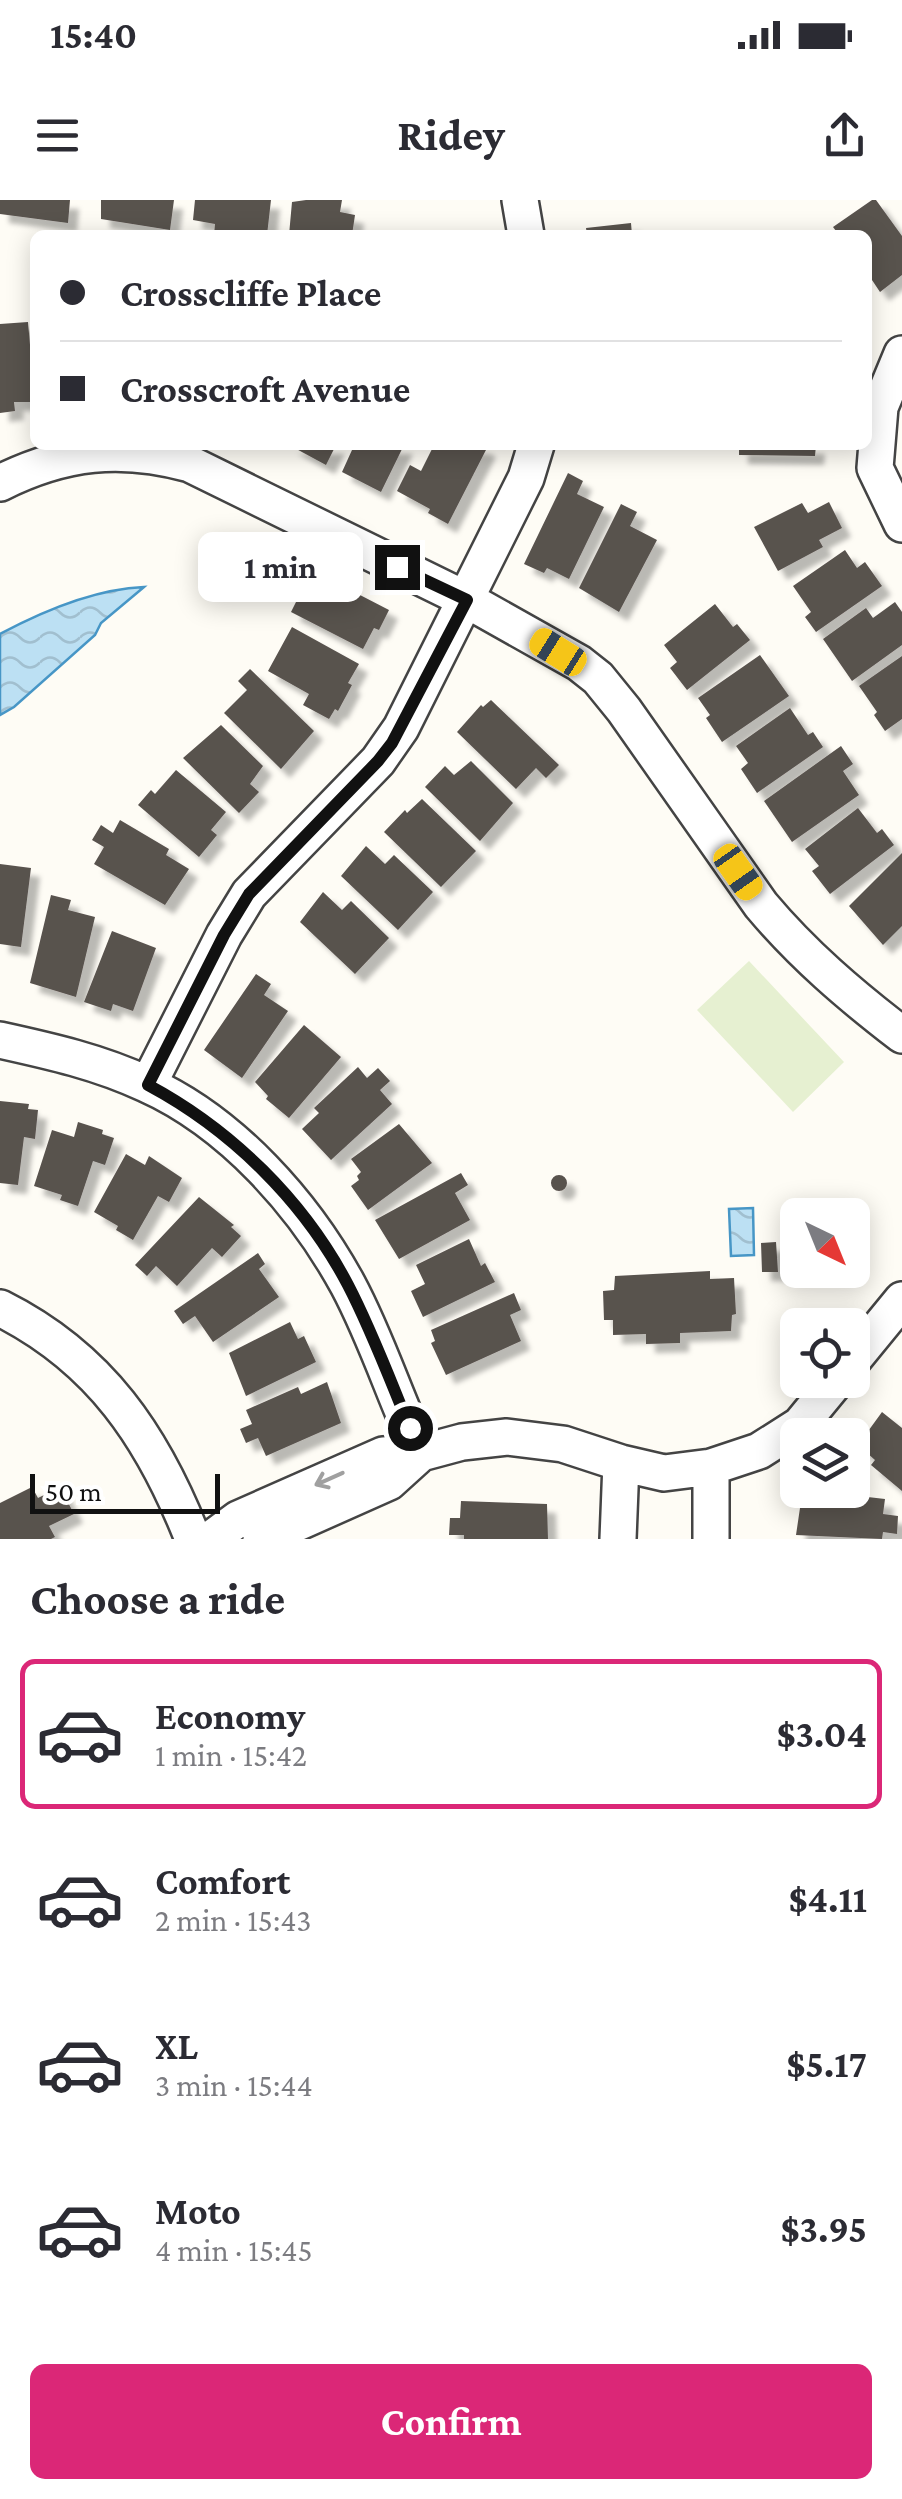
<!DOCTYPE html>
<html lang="en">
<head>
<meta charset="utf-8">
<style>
  :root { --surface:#fff; --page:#f7f7f7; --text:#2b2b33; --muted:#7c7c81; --line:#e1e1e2; --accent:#db2777 }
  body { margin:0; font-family:"Crimson Pro",serif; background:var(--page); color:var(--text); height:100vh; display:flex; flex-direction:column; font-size:38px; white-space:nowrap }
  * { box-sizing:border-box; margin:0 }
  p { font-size:32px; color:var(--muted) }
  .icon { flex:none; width:55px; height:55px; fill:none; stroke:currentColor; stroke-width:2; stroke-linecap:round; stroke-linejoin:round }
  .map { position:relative; height:1339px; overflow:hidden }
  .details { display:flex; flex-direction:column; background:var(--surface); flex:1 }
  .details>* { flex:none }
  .banner { position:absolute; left:30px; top:30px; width:842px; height:220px; border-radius:15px; box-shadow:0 5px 25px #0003; display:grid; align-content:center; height:220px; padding:0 30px; background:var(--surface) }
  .needle { width:65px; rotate:137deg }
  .controls { position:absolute; left:780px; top:998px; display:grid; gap:20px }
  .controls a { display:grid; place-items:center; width:90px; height:90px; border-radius:15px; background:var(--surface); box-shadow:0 5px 25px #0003; font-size:50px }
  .scale { position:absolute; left:30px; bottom:25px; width:190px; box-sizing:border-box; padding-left:10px; border:5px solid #111; border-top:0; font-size:28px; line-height:35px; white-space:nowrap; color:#111; -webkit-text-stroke:8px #fff; paint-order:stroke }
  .end { position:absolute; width:45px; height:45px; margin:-22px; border:12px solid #111; background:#fff; box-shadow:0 0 0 5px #fff }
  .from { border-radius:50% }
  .bubble { position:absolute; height:70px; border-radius:15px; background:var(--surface); box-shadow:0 5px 25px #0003; font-size:32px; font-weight:700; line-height:70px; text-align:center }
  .car { position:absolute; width:30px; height:60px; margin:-30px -15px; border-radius:12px; box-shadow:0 0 8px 2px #0007; background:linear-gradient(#f5c518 24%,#345 0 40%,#f5c518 0 76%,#345 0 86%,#f5c518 0) }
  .banner b { display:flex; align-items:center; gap:35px; height:95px; font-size:38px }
  .banner b+b { border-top:2px solid var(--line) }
  .banner i { width:25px; height:25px; background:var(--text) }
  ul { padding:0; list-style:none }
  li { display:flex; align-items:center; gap:30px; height:150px; margin:0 20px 15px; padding:0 10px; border:5px solid transparent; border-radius:15px }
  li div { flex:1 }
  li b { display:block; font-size:38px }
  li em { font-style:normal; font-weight:700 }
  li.selected { border-color:var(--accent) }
  li>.icon { width:90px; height:90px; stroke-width:1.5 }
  h2 { padding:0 30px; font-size:45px; line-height:120px }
  .action { display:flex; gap:20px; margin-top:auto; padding:20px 30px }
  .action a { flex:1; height:115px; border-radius:15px; background:var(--accent); color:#fff; font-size:40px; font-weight:700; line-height:115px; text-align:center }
  .status { display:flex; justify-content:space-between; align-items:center; height:70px; padding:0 50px; background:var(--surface); direction:ltr }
  .status svg { height:28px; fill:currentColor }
  header { display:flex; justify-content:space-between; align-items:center; height:130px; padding:0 30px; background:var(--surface); font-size:45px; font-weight:700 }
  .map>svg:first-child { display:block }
  .pitch { fill:#e6f0d1 }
  .water { fill:url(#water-waves); stroke:#4796c6; stroke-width:2.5 }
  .building { fill:#59524e; filter:url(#shadow) }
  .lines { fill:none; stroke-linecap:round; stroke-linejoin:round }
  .minor-casing { stroke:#444; stroke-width:40 }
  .minor { stroke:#fff; stroke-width:35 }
  .oneway { stroke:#a0a0a0 }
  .route { stroke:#111; stroke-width:12 }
</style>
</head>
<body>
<div class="status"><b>15:40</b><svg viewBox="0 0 49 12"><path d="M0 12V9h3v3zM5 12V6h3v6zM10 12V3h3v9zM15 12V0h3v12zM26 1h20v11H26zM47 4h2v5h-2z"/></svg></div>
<header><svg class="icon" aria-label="menu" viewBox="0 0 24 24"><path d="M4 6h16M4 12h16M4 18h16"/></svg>Ridey<svg class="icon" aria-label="share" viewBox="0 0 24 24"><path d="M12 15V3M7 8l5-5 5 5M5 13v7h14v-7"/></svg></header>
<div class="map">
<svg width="902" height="1339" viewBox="0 0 902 1339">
  <defs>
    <pattern id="water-waves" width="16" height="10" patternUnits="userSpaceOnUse" patternTransform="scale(2.5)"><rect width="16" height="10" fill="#bce0f3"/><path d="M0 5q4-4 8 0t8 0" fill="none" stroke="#a1bfcf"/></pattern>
    <filter id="shadow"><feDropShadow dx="9" dy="9" stdDeviation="2.5" flood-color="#0004"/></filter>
  </defs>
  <rect width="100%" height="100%" fill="#fefcf5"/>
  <path class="pitch" d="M749,761L844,862L793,912L697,810Z"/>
  <path class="water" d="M144,387L101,423L95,435L14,507L0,515V434C43,411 95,389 144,387Z
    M753,1008L754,1055L731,1056L729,1009Z"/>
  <path class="building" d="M0,0H70L68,23L0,14Z
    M101,0H174L170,30L101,19Z
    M195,0H271L267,35H214L215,24L193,20Z
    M306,0H342L340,12L355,15L352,35H289L292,2Z
    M872,0H876L902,36V75L880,92L868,74V35H839L833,27Z
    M631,23L632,35H587L586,28Z
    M28,122L35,202H14L15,211L0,213V124Z
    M289,245H336L326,265Z
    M350,245H404L381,292L342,272L352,250L348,248Z
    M434,245H481L487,248L448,324L428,313L430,309L397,291L410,265L421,271Z
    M739,245H816L815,256L739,255Z
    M568,273L583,281L577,294L604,307L569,379L547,368L544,373L524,364Z
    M829,302L842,328L819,340L823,347L778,371L754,327L802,303L808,313Z
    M621,304L637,312L630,326L657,340L619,412L579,388Z
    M845,350L857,368L865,362L882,386L816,432L805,417L811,412L793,386Z
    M300,364L389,410L379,430L374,428L363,449L291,412L305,384L293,378Z
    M895,402L902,412V445L852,481L823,439L866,408L873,418Z
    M715,404L733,427L737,424L750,440L687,490L670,468L677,462L664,445Z
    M292,427L359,464L348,483L352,485L338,511L335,509L329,519L303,505L309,494L268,471Z
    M760,455L789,496L722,542L706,518L710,515L698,498Z
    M902,456V519L885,531L874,515L877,512L859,486Z
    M250,469L314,531L281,569L224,513L247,490L238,481Z
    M491,500L559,565L546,578L536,568L516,589L457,532L481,505L483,507Z
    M790,508L808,535L813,532L823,547L757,593L741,569L748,563L736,546Z
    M221,525L263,566L250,584L259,592L239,613L183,558Z
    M841,546L853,564L843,571L859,595L792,642L764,601Z
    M471,561L513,603L480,641L425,587L445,566L454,575Z
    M176,570L226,612L211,630L217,635L199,657L138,605L151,590L155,594Z
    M422,599L476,651L441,687L384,632L405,610L407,613Z
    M858,608L877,633L882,629L894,645L830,694L812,671L819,666L805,649Z
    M120,620L169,649L166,655L189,669L165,705L94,664L104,647L92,640L101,625L113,633Z
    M366,646L385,664L394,655L433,692L398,730L341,676Z
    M902,653V726L883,745L849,706Z
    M0,664L31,668L21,747L0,744Z
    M323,692L342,710L351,701L389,738L355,774L300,722Z
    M51,695L71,700L68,710L95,717L76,797L30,783Z
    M112,731L156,748L133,811L113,804L111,811L84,802Z
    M256,774L271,784L264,795L288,811L242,878L204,850Z
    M304,825L341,857L289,918L266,899L268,896L255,882Z
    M358,867L367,878L378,868L390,881L380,890L392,904L331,960L302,929L319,913L314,908Z
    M0,901L29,904L28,909L38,910L35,939L24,937L18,985L0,983Z
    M78,922L103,930L102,934L114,938L105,965L93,961L78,1006L60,1000L62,995L34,986L52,930L74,937Z
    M399,924L432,963L368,1010L351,986L359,980L357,976L361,972L351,959Z
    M126,954L145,965L149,956L182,978L169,1002L158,996L133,1040L116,1030L118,1026L94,1012Z
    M461,973L468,985L455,993L470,1020L399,1059L375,1020Z
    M551 983a8 8 0 1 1 16 0a8 8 0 1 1-16 0Z
    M199,997L234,1025L231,1027L241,1036L222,1057L212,1048L177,1086L156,1066L147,1076L135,1065Z
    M469,1039L481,1066L485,1063L495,1082L423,1117L411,1091L425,1084L416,1065Z
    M776,1042L778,1072H762L761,1043Z
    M258,1053L265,1064L259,1069L279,1097L213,1142L195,1116L183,1124L174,1111Z
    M710,1071V1079L734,1078L736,1114L732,1115L731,1131L680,1133V1143L646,1144V1134L613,1135V1120H604L603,1091L614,1090L615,1076Z
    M514,1093L521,1110L510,1115L521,1141L446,1175L431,1143L435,1141L431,1130Z
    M290,1122L298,1139L304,1136L316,1162L246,1196L229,1153Z
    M327,1182L341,1223L266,1256L258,1238L246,1243L240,1229L252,1224L246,1210L298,1187L301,1194Z
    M882,1212L902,1228V1291L871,1265L875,1260L858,1245Z
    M32,1287L38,1298L60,1287L74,1314L49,1326L55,1337L51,1339H0V1303Z
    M807,1290L885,1299L883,1314L898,1316L897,1334L883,1332L882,1339L796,1335L800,1308H805Z
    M461,1301L547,1304L548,1339H464V1335H449L450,1318H460Z"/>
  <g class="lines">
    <defs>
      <path id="minor" d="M520,0L526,35
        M902,154L880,207L875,268L902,324
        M0,283C64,251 121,245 190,264L467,400L579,463L598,478L624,510L761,705C803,755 850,795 902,835
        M0,840C50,851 99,862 146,884C231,922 304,1004 348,1085C377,1139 395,1198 421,1253
        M148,885L224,735L249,694L378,561L401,528L526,278L536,245
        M0,1108C100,1158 153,1237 193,1339
        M852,1161L902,1100
        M711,1267V1339
        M211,1339L238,1319L383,1255L421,1253L462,1242L507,1237L563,1244L621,1263L664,1273L711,1267L759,1251L800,1225L837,1180
        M261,1339L389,1282L421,1253
        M618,1339L621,1263"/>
    </defs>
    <use href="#minor" class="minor-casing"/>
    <use href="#minor" class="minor"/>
  </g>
  <defs><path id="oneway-shaft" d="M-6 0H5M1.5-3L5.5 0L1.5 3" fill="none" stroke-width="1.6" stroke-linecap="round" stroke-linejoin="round" transform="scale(2.5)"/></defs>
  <use class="oneway" href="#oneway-shaft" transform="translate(329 1279) rotate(156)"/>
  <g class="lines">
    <path class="route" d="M397,367L467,400L392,543L378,561L249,694L224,735L148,885C232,930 304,1001 348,1085C372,1131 390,1180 410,1228"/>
  </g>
</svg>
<div class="controls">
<a><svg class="needle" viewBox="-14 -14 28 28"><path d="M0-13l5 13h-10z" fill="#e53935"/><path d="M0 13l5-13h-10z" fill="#7c7c81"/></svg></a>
<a><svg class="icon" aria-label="locate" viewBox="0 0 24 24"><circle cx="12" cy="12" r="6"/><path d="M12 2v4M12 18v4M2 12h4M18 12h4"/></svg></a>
<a><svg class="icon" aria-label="layers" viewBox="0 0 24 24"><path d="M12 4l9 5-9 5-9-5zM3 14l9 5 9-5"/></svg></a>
</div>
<div class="scale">50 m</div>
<i class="end from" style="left:410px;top:1228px"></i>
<i class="end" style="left:397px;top:367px"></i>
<div class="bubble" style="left:198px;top:332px;width:165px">1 min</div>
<i class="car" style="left:558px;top:452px;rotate:302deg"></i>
<i class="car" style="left:738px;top:672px;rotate:145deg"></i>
<div class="banner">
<b><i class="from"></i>Crosscliffe Place</b>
<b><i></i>Crosscroft Avenue</b>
</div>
</div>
<section class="details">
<h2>Choose a ride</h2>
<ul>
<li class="selected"><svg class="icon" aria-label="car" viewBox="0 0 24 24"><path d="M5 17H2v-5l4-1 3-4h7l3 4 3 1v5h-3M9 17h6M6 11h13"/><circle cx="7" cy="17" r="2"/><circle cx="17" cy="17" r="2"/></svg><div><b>Economy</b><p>1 min · 15:42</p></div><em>$3.04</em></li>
<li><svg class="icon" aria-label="car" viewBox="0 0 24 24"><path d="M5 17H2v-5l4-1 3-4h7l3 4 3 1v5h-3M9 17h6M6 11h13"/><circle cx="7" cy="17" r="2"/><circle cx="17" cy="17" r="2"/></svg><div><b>Comfort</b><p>2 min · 15:43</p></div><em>$4.11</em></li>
<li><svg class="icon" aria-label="car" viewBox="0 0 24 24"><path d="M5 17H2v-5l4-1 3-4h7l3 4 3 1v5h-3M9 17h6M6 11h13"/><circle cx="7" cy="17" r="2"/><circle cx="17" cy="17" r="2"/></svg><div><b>XL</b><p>3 min · 15:44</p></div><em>$5.17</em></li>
<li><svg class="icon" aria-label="car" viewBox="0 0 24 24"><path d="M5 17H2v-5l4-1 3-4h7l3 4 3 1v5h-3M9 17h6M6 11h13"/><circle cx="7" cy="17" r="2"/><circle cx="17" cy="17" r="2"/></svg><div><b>Moto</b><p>4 min · 15:45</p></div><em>$3.95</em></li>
</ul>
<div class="action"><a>Confirm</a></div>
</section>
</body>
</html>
